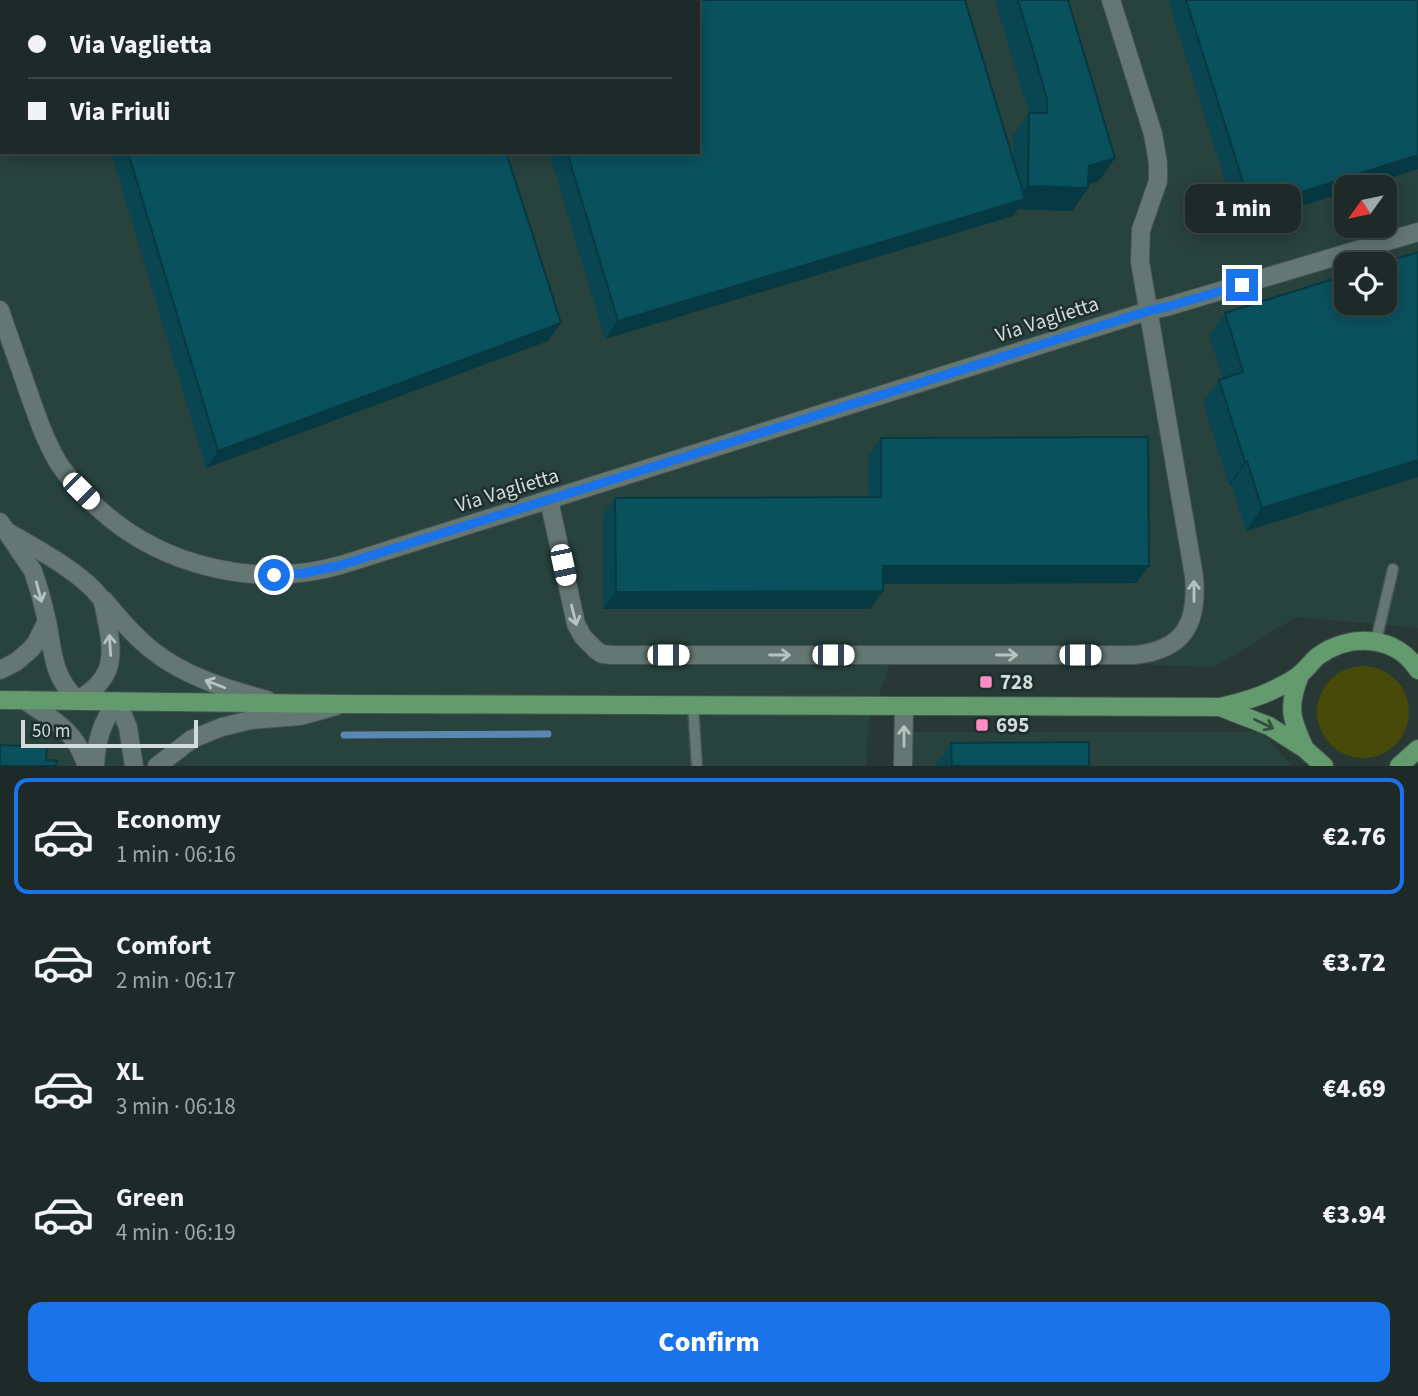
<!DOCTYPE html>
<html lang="en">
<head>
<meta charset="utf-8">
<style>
  :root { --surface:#1d2a28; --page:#253230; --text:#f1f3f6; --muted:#a0a7a8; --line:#3b4645; --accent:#1a73e8 }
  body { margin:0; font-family:"Source Sans 3",sans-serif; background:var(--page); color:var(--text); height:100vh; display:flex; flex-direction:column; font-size:26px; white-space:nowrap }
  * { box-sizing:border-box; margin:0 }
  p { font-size:23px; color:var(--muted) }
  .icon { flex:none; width:38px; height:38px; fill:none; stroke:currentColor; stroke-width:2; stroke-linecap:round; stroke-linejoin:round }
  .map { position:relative; height:766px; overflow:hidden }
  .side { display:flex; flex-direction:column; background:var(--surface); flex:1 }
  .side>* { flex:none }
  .top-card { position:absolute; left:0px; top:0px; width:700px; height:154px; box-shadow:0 4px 18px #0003,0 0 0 2px var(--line); display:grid; align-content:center; height:154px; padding:0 28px; background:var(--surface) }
  .needle { width:46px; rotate:237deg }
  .buttons { position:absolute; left:1334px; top:175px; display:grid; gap:14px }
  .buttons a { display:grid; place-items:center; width:63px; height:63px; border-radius:14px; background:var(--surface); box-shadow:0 4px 18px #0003,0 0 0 2px var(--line); font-size:35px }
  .scale { position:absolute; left:21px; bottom:18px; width:177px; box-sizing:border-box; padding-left:7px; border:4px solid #d2dcda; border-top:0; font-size:19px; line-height:24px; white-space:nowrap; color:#d2dcda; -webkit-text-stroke:5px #1d2e2b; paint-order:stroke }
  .end { position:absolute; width:32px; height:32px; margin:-16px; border:9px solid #1a73e8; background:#fff; box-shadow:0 0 0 4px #fff }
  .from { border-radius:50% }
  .bubble { position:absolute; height:49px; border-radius:14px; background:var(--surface); box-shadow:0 4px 18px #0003,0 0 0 2px var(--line); font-size:23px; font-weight:800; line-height:49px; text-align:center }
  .car { position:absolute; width:21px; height:42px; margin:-21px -10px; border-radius:9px; box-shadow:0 0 5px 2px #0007; background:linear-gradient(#fff 24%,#345 0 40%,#fff 0 76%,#345 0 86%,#fff 0) }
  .top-card b { display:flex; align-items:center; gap:24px; height:66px; font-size:26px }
  .top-card b+b { border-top:2px solid var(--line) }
  .top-card i { width:18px; height:18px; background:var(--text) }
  ul { padding:12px 0 0; list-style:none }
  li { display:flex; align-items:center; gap:21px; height:116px; margin:0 14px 10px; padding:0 14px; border:4px solid transparent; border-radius:14px }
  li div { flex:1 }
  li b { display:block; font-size:26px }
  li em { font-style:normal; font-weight:800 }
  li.active { border-color:var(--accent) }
  li>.icon { width:63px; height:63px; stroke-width:1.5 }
  .primary-button { display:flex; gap:14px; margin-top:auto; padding:14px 28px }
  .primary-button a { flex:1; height:80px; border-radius:14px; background:var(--accent); color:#fff; font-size:28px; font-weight:800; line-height:80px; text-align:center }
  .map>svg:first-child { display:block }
  .built { fill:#28423d; fill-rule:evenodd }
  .green { fill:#474a09 }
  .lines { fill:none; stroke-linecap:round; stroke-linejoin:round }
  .stream { stroke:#5a88b3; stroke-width:7 }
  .service-casing { stroke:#465451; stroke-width:13 }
  .minor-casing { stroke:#465451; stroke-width:20 }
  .primary-casing { stroke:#465451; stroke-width:20 }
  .service { stroke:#647773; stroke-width:10 }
  .minor { stroke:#647773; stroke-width:18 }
  .primary { stroke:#639b6e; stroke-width:18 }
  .wall { fill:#094651 }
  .shaded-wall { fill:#073942 }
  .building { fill:#0a515e; stroke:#073942; stroke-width:2 }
  .oneway { stroke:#b6c3c0 }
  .oneway2 { stroke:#324f3f }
  .route { stroke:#1a73e8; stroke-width:9 }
  .poi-dot { fill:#fb8fc5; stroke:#1d2e2b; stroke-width:2.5 }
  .labels { text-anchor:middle; stroke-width:5; stroke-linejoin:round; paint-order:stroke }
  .street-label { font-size:21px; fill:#d2dcda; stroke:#1d2e2b }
  .poi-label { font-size:21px; font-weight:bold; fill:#d2dcda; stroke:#1d2e2b; text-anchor:start }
</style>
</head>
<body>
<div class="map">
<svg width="1418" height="766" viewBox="0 0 1418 766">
  <rect width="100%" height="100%" fill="#273835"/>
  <path class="built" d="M0,0H1418V628L1296,617L1215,667L893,656L868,725L867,766H0ZM2,2H698V152H2ZM1346,187H1384V226H1346ZM1346,264H1384V303H1346Z
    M912,732H1262L1292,766H911Z"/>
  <path class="green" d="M1317 712a46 46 0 1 1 92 0a46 46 0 1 1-92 0Z"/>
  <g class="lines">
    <path class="stream" d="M344,735L548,734"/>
    <defs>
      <path id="service" d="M1376,641L1393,569
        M693,705L697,766"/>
      <path id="minor" d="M0,310C9,337 19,364 28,391C37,416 45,441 59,464C70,480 84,495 98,508C162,567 257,589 341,565L1148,311L1166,307L1418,232
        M549,500L576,624L583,637L596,650L602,654L613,655H1134C1185,650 1198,623 1194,576L1140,262L1141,230L1158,181V163L1153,134L1111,0
        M0,522L33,571L40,593L47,621L36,643L30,650L16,662L0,670
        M8,532C35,548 81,572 100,597C105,603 105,615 107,622C115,659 112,680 78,700C53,679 53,652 47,621
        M104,600C119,618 134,636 153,651C186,677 227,689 267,700
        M24,700C41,712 62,723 74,740C80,747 83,757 87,766
        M95,766C96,741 102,722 117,701L128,727L134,766
        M157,766L192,739L222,727L251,720L300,716L336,706
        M903,766L904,706"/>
      <path id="primary" d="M1300,675C1287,707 1291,719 1305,749
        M0,700L343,704L1220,707C1241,702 1261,697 1281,686C1287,683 1294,679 1299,675C1306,670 1311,662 1318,656C1350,633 1396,635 1418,670
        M1220,707L1269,726L1305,749L1324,766
        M1399,766L1418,749"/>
    </defs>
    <use href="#service" class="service-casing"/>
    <use href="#minor" class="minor-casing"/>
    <use href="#primary" class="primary-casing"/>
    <use href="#service" class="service"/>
    <use href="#minor" class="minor"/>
    <use href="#primary" class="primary"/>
  </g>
  <path class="wall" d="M63,0H458V2H64Z
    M995,0H1068L1099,181L1088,184L1072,211L1018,209L1013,216L605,339L549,152H698L1013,158V135L1029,113Z
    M1168,0H1418V169L1361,187H1346V192L1239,225Z
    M111,152H506L548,341L206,468Z
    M1418,252V477L1246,531L1231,484L1229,485L1203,402L1219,380L1223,378L1209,336L1225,313Z
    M881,438L1149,566L1136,583L883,584L870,609H603V515L615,498L869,497L868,456Z
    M951,743L1089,766H935Z"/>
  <path class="shaded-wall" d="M1418,155V169L1361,187H1346V192L1239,225L1251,208Z
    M1115,158L1099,181L1075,188H1088L1072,211L1018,209L1013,216L605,339L618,321L1017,201L1028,186Z
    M561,323L548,341L206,468L218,451Z
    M1418,460V477L1246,531L1262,508Z
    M1247,461L1231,484L1229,485L1245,462Z
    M883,566H1149L1136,583L870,584Z
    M883,591L870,609H603L616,592Z"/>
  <path class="building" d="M81,0H458V2H82Z
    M644,0H965L1025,199L618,321L567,152H698V2H638Z
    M1018,0H1068L1115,158L1089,166L1088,188L1028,186L1029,113H1047V99Z
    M1186,0H1418V155L1251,208Z
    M128,152H506L561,323L218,451Z
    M1418,252V460L1262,508L1247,461L1245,462L1219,380L1243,372L1225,313L1346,275V303H1384V264H1380Z
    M1148,437L1149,566H883V591L616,592L615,498L881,497V438Z
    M1089,742V766H952L951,743Z
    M0,745L47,747L46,760L57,761L56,766H0Z"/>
  <defs><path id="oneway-shaft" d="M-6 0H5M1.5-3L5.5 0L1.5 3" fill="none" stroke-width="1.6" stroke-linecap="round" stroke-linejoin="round" transform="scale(1.75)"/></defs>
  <g class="oneway">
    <use href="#oneway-shaft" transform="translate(1194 591) rotate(-90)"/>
    <use href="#oneway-shaft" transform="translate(39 592) rotate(75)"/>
    <use href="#oneway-shaft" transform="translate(574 615) rotate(76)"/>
    <use href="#oneway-shaft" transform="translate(110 645) rotate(-94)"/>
    <use href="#oneway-shaft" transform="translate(780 655)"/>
    <use href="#oneway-shaft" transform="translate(1007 655)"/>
    <use href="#oneway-shaft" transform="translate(215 684) rotate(-159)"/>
    <use href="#oneway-shaft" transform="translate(904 736) rotate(-90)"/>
  </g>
  <use class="oneway2" href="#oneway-shaft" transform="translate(1264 724) rotate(26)"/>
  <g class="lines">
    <path class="route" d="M274,575L305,573L341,565L1148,311L1166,307L1242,285"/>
  </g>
  <g class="poi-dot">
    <rect x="979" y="675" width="14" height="14" rx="3.5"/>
    <rect x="975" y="718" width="14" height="14" rx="3.5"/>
  </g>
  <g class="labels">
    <g class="street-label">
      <text transform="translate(1047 319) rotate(-18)" y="7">Via Vaglietta</text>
      <text transform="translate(507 490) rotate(-17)" y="7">Via Vaglietta</text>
    </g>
    <g class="poi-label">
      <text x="1000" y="689">728</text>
      <text x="996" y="732">695</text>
    </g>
  </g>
</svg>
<div class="buttons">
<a><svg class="needle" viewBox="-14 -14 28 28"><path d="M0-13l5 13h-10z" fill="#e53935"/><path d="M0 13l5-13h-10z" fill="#a0a7a8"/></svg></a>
<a><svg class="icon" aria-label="locate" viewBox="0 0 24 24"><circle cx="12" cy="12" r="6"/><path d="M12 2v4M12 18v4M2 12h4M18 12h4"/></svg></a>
</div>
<div class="scale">50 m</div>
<i class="end from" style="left:274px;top:575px"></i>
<i class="end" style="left:1242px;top:285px"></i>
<div class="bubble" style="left:1185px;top:184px;width:116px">1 min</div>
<i class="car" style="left:81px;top:491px;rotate:135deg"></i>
<i class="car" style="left:563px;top:565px;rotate:168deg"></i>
<i class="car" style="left:668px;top:655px;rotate:90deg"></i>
<i class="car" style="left:833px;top:655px;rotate:90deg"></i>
<i class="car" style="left:1080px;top:655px;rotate:90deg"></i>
<div class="top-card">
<b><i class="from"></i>Via Vaglietta</b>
<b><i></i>Via Friuli</b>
</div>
</div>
<section class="side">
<ul>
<li class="active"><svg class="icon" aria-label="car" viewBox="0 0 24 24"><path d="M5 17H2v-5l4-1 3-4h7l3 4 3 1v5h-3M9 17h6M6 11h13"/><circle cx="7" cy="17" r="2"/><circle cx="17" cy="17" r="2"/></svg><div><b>Economy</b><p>1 min · 06:16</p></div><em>€2.76</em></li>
<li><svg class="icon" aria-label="car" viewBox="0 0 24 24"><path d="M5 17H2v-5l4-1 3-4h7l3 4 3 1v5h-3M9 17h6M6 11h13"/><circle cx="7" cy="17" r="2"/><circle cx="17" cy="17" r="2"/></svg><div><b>Comfort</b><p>2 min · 06:17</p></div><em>€3.72</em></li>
<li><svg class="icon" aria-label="car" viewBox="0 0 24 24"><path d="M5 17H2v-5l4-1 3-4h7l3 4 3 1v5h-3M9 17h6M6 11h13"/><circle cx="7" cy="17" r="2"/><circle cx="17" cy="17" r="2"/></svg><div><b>XL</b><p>3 min · 06:18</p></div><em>€4.69</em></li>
<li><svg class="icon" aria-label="car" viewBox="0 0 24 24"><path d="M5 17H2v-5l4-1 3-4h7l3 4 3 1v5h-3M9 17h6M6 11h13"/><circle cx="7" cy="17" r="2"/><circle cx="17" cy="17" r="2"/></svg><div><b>Green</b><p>4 min · 06:19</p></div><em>€3.94</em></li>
</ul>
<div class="primary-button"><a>Confirm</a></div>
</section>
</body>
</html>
